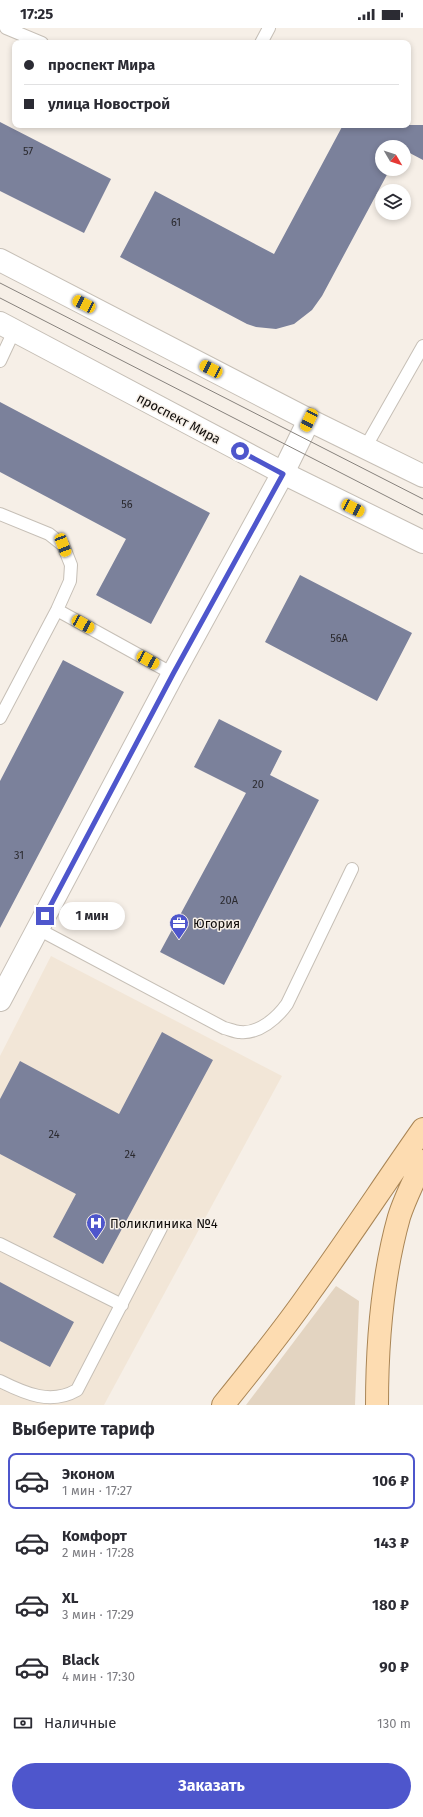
<!DOCTYPE html>
<html lang="ru">
<head>
<meta charset="utf-8">
<style>
  :root { --surface:#fff; --page:#f7f7f7; --text:#2b2b33; --muted:#7c7c81; --line:#e1e1e2; --accent:#4e56cc }
  body { margin:0; font-family:"Fira Sans",sans-serif; background:var(--page); color:var(--text); height:100vh; display:flex; flex-direction:column; font-size:15px; white-space:nowrap }
  * { box-sizing:border-box; margin:0 }
  p { font-size:13px; color:var(--muted) }
  .icon { flex:none; width:22px; height:22px; fill:none; stroke:currentColor; stroke-width:2; stroke-linecap:round; stroke-linejoin:round }
  .map { position:relative; height:1377px; overflow:hidden }
  .details { display:flex; flex-direction:column; background:var(--surface); flex:1 }
  .details>* { flex:none }
  .hud { position:absolute; left:12px; top:12px; width:399px; height:88px; border-radius:8px; box-shadow:0 2px 6px #0003; display:grid; align-content:center; height:88px; padding:0 12px; background:var(--surface) }
  .needle { width:26px; rotate:129deg }
  .tools { position:absolute; left:375px; top:112px; display:grid; gap:8px }
  .tools a { display:grid; place-items:center; width:36px; height:36px; border-radius:50%; background:var(--surface); box-shadow:0 2px 6px #0003; font-size:20px }
  .end { position:absolute; width:18px; height:18px; margin:-9px; border:5px solid #4e56cc; background:#fff; box-shadow:0 0 0 2px #fff }
  .from { border-radius:50% }
  .bubble { position:absolute; height:28px; border-radius:14px; background:var(--surface); box-shadow:0 2px 6px #0003; font-size:13px; font-weight:700; line-height:28px; text-align:center }
  .car { position:absolute; width:12px; height:24px; margin:-12px -6px; border-radius:5px; box-shadow:0 0 3px 1px #0007; background:linear-gradient(#f5c518 24%,#345 0 40%,#f5c518 0 76%,#345 0 86%,#f5c518 0) }
  .hud b { display:flex; align-items:center; gap:14px; height:38px; font-size:15px }
  .hud b+b { border-top:1px solid var(--line) }
  .hud i { width:10px; height:10px; background:var(--text) }
  ul { padding:0; list-style:none }
  li { display:flex; align-items:center; gap:12px; height:56px; margin:0 8px 6px; padding:0 4px; border:2px solid transparent; border-radius:8px }
  li div { flex:1 }
  li b { display:block; font-size:15px }
  li em { font-style:normal; font-weight:700 }
  li.current { border-color:var(--accent) }
  li>.icon { width:36px; height:36px; stroke-width:1.5 }
  h2 { padding:0 12px; font-size:18px; line-height:48px }
  .pay { display:flex; align-items:center; gap:10px; height:44px; padding:0 12px; font-size:15px }
  .pay p { margin-inline-start:auto }
  .action { display:flex; gap:8px; margin-top:auto; padding:8px 12px }
  .action a { flex:1; height:46px; border-radius:24px; background:var(--accent); color:#fff; font-size:16px; font-weight:700; line-height:46px; text-align:center }
  .status { display:flex; justify-content:space-between; align-items:center; height:28px; padding:0 20px; background:var(--surface); direction:ltr }
  .status svg { height:11px; fill:currentColor }
  .map>svg:first-child { display:block }
  .built { fill:#f2e6d7 }
  .green { fill:#e3d4c1 }
  .building { fill:#7b819b }
  .lines { fill:none; stroke-linecap:round; stroke-linejoin:round }
  .service-casing { stroke:#c6bfb6; stroke-width:14 }
  .minor-casing { stroke:#c6bfb6; stroke-width:24 }
  .secondary-casing { stroke:#c6bfb6; stroke-width:24 }
  .primary-casing { stroke:#a98555; stroke-width:24 }
  .service { stroke:#fff; stroke-width:12 }
  .minor { stroke:#fff; stroke-width:22 }
  .secondary { stroke:#fff; stroke-width:22 }
  .primary { stroke:#fddcb1; stroke-width:22 }
  .tram { stroke:#87827d; stroke-width:1 }
  .route { stroke:#4e56cc; stroke-width:5 }
  .labels { text-anchor:middle; stroke-width:3; stroke-linejoin:round; paint-order:stroke }
  .number-label { font-size:11px; fill:#2b2a2f }
  .street-label { font-size:13px; fill:#100d0b; stroke:#f6efe7 }
  .poi-label { font-size:13px; fill:#100d0b; stroke:#f6efe7; text-anchor:start }
</style>
</head>
<body>
<div class="status"><b>17:25</b><svg viewBox="0 0 49 12"><path d="M0 12V9h3v3zM5 12V6h3v6zM10 12V3h3v9zM15 12V0h3v12zM26 1h20v11H26zM47 4h2v5h-2z"/></svg></div>
<div class="map">
<svg width="423" height="1377" viewBox="0 0 423 1377">
  <rect width="100%" height="100%" fill="#f6efe7"/>
  <path class="built" d="M51,928L282,1048L104,1377H0V1028Z"/>
  <path class="green" d="M336,1258L359,1273L355,1377H246Z"/>
  <path class="building" d="M0,94L111,151L84,205L0,163Z
    M343,97H423V132L404,122V119H382V141H390L322,268L312,282L294,296L276,301L256,299L247,296L120,229L155,163L274,226Z
    M0,374L210,485L151,596L96,567L126,511L0,444Z
    M300,547L412,605L377,673L265,614Z
    M63,632L124,664L0,900V753Z
    M219,691L282,723L270,747L319,772L224,957L160,924L246,765L194,739Z
    M162,1004L213,1032L103,1236L53,1209L76,1166L0,1126V1071L20,1033L119,1086Z
    M0,1254L74,1294L50,1339L0,1313Z"/>
  <g class="lines">
    <defs>
      <path id="service" d="M6,0L42,15
        M261,15L269,0
        M0,333L14,303
        M365,420L423,318
        M0,486L49,506L63,517L71,537L70,553L57,582L0,690
        M57,582L173,646
        M38,901L224,1000C229,1001 235,1004 240,1004C259,1006 277,990 287,976L352,841
        M0,1216L122,1277
        M0,1353C26,1366 51,1377 77,1362L161,1200"/>
      <path id="minor" d="M0,972L173,646L283,445L309,392"/>
      <path id="secondary" d="M0,232L309,392L423,448
        M0,295L283,445L423,514"/>
      <path id="primary" d="M223,1377C253,1340 283,1303 310,1264C349,1210 385,1155 423,1101
        M377,1377C377,1314 382,1250 399,1189C405,1170 415,1151 423,1133"/>
    </defs>
    <use href="#service" class="service-casing"/>
    <use href="#minor" class="minor-casing"/>
    <use href="#secondary" class="secondary-casing"/>
    <use href="#primary" class="primary-casing"/>
    <use href="#service" class="service"/>
    <use href="#minor" class="minor"/>
    <use href="#secondary" class="secondary"/>
    <use href="#primary" class="primary"/>
    <path class="tram" d="M0,255L423,471
      M0,270L423,487"/>
  </g>
  <g class="lines">
    <path class="route" d="M45,888L173,646L283,446L240,423"/>
  </g>
  <defs>
    <symbol id="office-pin" viewBox="-11 -11 22 30"><path d="M0 17L-7.5 6A9.5 9.5 0 1 1 7.5 6Z" fill="#4e56cc" stroke="#f6efe7"/><path d="M-6-3h4V-5.5h4V-3h4V5H-6ZM-1-4.5V-3h2v-1.5ZM-6 0V1H6V0Z" fill="#fff"/></symbol>
    <symbol id="hospital-pin" viewBox="-11 -11 22 30"><path d="M0 17L-7.5 6A9.5 9.5 0 1 1 7.5 6Z" fill="#4e56cc" stroke="#f6efe7"/><path d="M-5-5h3v3.5h4V-5h3V5h-3V1.5h-4V5h-3Z" fill="#fff"/></symbol>
  </defs>
  <g fill-rule="evenodd">
    <use href="#office-pin" x="168" y="884" width="22" height="30"/>
    <use href="#hospital-pin" x="85" y="1184" width="22" height="30"/>
  </g>
  <g class="labels">
    <g class="number-label">
      <text x="28" y="127">57</text>
      <text x="176" y="198">61</text>
      <text x="127" y="480">56</text>
      <text x="339" y="614">56А</text>
      <text x="258" y="760">20</text>
      <text x="19" y="831">31</text>
      <text x="229" y="876">20А</text>
      <text x="54" y="1110">24</text>
      <text x="130" y="1130">24</text>
    </g>
    <g class="street-label">
      <text transform="translate(179 390) rotate(28)" y="5">проспект Мира</text>
    </g>
    <g class="poi-label">
      <text x="193" y="900">Югория</text>
      <text x="110" y="1200">Поликлиника №4</text>
    </g>
  </g>
</svg>
<div class="tools">
<a><svg class="needle" viewBox="-14 -14 28 28"><path d="M0-13l5 13h-10z" fill="#e53935"/><path d="M0 13l5-13h-10z" fill="#7c7c81"/></svg></a>
<a><svg class="icon" aria-label="layers" viewBox="0 0 24 24"><path d="M12 4l9 5-9 5-9-5zM3 14l9 5 9-5"/></svg></a>
</div>
<i class="end from" style="left:240px;top:423px"></i>
<i class="end" style="left:45px;top:888px"></i>
<div class="bubble" style="left:59px;top:874px;width:66px">1 мин</div>
<i class="car" style="left:84px;top:276px;rotate:297deg"></i>
<i class="car" style="left:211px;top:341px;rotate:297deg"></i>
<i class="car" style="left:309px;top:392px;rotate:206deg"></i>
<i class="car" style="left:353px;top:480px;rotate:116deg"></i>
<i class="car" style="left:63px;top:517px;rotate:159deg"></i>
<i class="car" style="left:83px;top:596px;rotate:119deg"></i>
<i class="car" style="left:148px;top:632px;rotate:119deg"></i>
<div class="hud">
<b><i class="from"></i>проспект Мира</b>
<b><i></i>улица Новострой</b>
</div>
</div>
<section class="details">
<h2>Выберите тариф</h2>
<ul>
<li class="current"><svg class="icon" aria-label="car" viewBox="0 0 24 24"><path d="M5 17H2v-5l4-1 3-4h7l3 4 3 1v5h-3M9 17h6M6 11h13"/><circle cx="7" cy="17" r="2"/><circle cx="17" cy="17" r="2"/></svg><div><b>Эконом</b><p>1 мин · 17:27</p></div><em>106 ₽</em></li>
<li><svg class="icon" aria-label="car" viewBox="0 0 24 24"><path d="M5 17H2v-5l4-1 3-4h7l3 4 3 1v5h-3M9 17h6M6 11h13"/><circle cx="7" cy="17" r="2"/><circle cx="17" cy="17" r="2"/></svg><div><b>Комфорт</b><p>2 мин · 17:28</p></div><em>143 ₽</em></li>
<li><svg class="icon" aria-label="car" viewBox="0 0 24 24"><path d="M5 17H2v-5l4-1 3-4h7l3 4 3 1v5h-3M9 17h6M6 11h13"/><circle cx="7" cy="17" r="2"/><circle cx="17" cy="17" r="2"/></svg><div><b>XL</b><p>3 мин · 17:29</p></div><em>180 ₽</em></li>
<li><svg class="icon" aria-label="car" viewBox="0 0 24 24"><path d="M5 17H2v-5l4-1 3-4h7l3 4 3 1v5h-3M9 17h6M6 11h13"/><circle cx="7" cy="17" r="2"/><circle cx="17" cy="17" r="2"/></svg><div><b>Black</b><p>4 мин · 17:30</p></div><em>90 ₽</em></li>
</ul>
<div class="pay"><svg class="icon" aria-label="cash" viewBox="0 0 24 24"><path d="M3 7h18v10H3z"/><circle cx="12" cy="12" r="2"/></svg>Наличные<p>130 m</p></div>
<div class="action"><a>Заказать</a></div>
</section>
</body>
</html>
